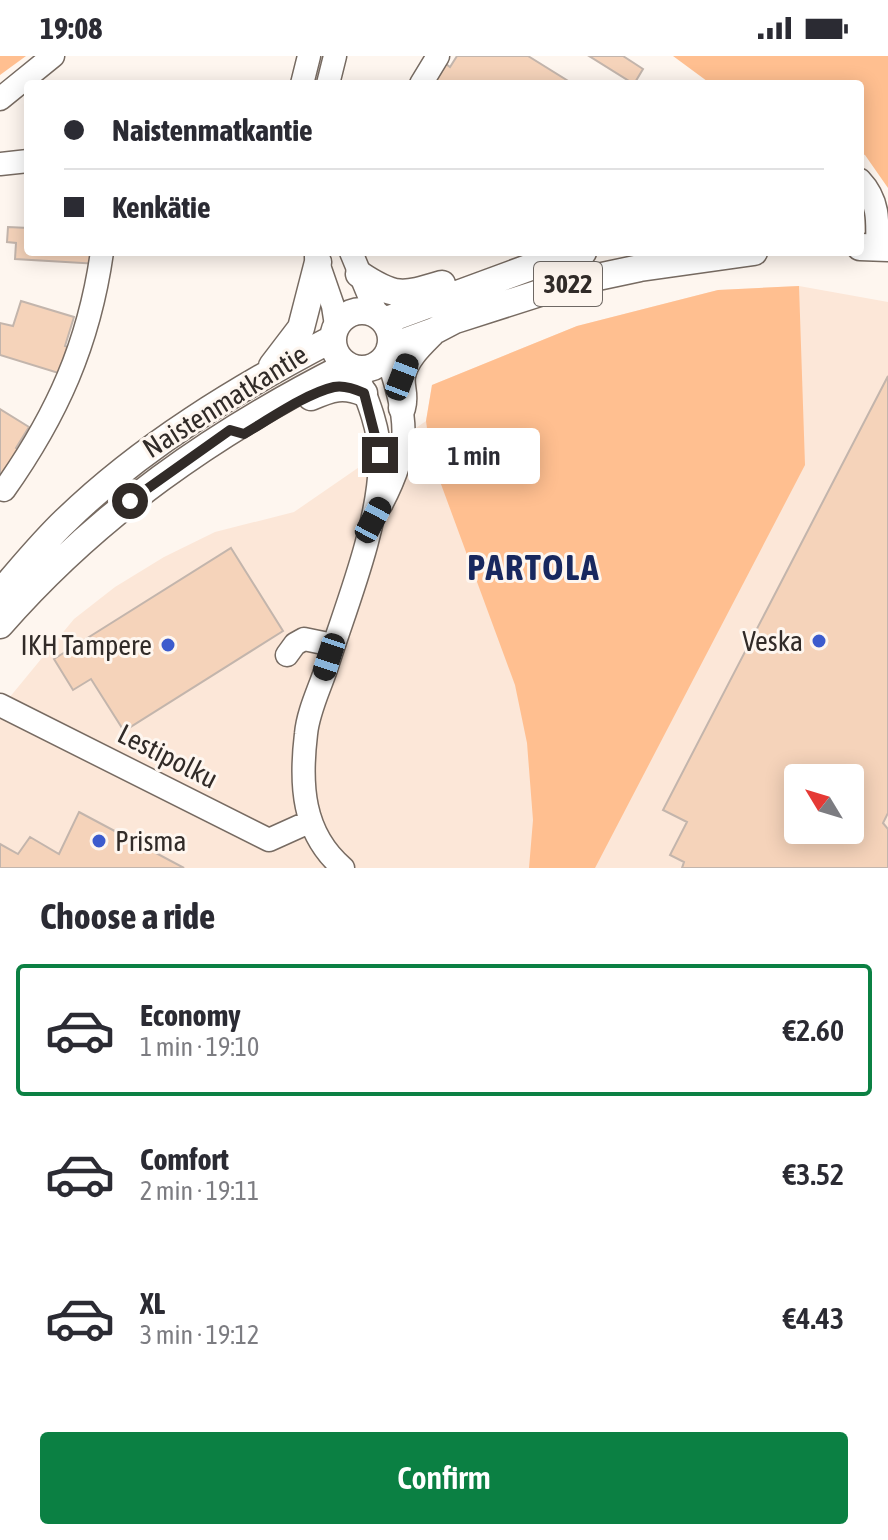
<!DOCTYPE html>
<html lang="en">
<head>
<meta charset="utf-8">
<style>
  :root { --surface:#fff; --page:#f2f2f3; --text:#2b2b33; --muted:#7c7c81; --line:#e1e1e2; --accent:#0b8043 }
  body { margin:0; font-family:"Asap Condensed",sans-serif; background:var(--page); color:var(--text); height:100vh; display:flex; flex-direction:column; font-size:30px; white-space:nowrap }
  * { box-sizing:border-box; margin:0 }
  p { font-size:26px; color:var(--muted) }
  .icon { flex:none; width:44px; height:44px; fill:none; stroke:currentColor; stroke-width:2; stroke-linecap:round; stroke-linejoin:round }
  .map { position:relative; height:812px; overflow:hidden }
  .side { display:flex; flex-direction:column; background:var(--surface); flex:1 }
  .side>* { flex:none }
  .banner { position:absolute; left:24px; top:24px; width:840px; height:176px; border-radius:8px; box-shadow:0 4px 20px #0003; display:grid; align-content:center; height:176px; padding:0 40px; background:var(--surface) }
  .needle { width:52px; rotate:308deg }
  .tools { position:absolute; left:784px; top:708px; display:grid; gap:16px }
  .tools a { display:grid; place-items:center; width:80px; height:80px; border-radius:8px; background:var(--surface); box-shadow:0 4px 20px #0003; font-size:40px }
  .end { position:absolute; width:36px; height:36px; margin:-18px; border:10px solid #312b28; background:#fff; box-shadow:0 0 0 4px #fff }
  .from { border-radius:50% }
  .bubble { position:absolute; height:56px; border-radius:8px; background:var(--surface); box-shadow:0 4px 20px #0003; font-size:26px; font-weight:600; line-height:56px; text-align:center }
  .car { position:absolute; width:24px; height:48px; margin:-24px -12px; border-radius:10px; box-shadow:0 0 6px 2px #0007; background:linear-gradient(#222 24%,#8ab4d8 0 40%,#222 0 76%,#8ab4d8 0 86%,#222 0) }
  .banner b { display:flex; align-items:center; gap:28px; height:76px; font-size:30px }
  .banner b+b { border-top:2px solid var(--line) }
  .banner i { width:20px; height:20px; background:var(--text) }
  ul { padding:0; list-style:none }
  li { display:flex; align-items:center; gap:24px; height:132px; margin:0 16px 12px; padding:0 24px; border:4px solid transparent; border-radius:8px }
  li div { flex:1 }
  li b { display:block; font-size:30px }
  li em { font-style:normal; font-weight:600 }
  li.active { border-color:var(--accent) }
  li>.icon { width:72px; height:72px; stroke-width:1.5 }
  h2 { padding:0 40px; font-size:36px; line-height:96px }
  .primary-button { display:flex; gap:16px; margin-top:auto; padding:16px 40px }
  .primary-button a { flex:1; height:92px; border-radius:8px; background:var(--accent); color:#fff; font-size:32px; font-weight:600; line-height:92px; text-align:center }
  .status { display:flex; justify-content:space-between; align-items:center; height:56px; padding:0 40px; background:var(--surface); direction:ltr }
  .status svg { height:22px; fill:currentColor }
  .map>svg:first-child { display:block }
  .built { fill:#fce7d8; fill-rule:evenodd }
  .green { fill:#ffbf90 }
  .building { fill:#f5d3ba; stroke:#c3b5ac; stroke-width:2; fill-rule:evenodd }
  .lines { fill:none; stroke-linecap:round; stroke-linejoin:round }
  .minor-casing { stroke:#776b62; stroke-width:25 }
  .major-casing { stroke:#776b62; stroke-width:29 }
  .minor { stroke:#fff; stroke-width:22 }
  .major { stroke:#fff; stroke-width:26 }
  .route { stroke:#312b28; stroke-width:10 }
  .poi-dot { fill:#3c5bcd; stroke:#fef6ef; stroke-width:3 }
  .labels { text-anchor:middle; stroke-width:6; stroke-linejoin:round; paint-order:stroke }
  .shield { fill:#fef6ef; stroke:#6e6864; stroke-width:2 }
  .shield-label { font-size:26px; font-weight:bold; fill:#312b28 }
  .street-label { font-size:28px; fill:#312b28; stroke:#fef6ef }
  .poi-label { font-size:28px; fill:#312b28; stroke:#fef6ef; text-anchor:end }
  .district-label { font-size:36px; font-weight:bold; letter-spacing:2px; fill:#18285f; stroke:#fef6ef }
</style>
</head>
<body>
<div class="status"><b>19:08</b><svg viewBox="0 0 49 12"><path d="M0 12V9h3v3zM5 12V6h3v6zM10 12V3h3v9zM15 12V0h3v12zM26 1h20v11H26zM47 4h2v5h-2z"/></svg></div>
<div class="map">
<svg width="888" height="812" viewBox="0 0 888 812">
  <rect width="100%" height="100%" fill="#fef6ef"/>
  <path class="built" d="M799,230L888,246V812H0V653L74,563L115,531L164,501L215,476L294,456L426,365L432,329L577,270L718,234ZM798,722H850V774H798Z"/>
  <path class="green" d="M0,0H26L0,19Z
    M673,0H888V132L865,99L860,97V28H711Z
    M799,230L805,409L595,812H529L533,764L527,687L515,629L431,401L426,365L432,329L577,270L718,234Z"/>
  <path class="building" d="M457,0H528L573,28H434L446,8L450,11Z
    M589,0H623L643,13L634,28Z
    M8,171L28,172V196H99V208L15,203L16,187L7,186Z
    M21,245L74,261L65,290L73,292L65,319L0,299V267L13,270Z
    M888,320V757L883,767L888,773V812H682L684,806L670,799L687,766L663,754ZM798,722H850V774H798Z
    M0,353L29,371L16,392L23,397L7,422L0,417Z
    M231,492L283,575L124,675L91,623L73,634L54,603Z
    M79,756L184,812H0V788L18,798L30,781L59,798Z"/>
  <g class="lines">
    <defs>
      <path id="minor" d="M302,28L309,0
        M328,28L335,0
        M421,28L438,0
        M0,43L53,0
        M0,108L28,105
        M860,124C879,144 878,165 877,191
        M351,196L377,259
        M316,201L333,250L336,269
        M0,432L4,434C57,359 89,288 102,196
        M381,449C413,388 407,363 387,300
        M287,599L295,588L304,583L333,589
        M0,649L269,784L309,766
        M343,812C302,777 300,728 306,678C308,656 319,634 326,613C346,550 378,473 380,407C381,375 367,342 355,313"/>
      <path id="major" d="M860,191L888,192
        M359,218C395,242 402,240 442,228
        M333 284a29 29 0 1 1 58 0a29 29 0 1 1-58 0Z
        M384,265L536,209L583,196
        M390,291L434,275L455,264L574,226L640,212L754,196
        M272,310L301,272L318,206
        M311,341C331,332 344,328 364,337
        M402,352C406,338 400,331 402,320C405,303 420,289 431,278
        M0,537C21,513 42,487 65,465C142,390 238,332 332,283
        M0,569C97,458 215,376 346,310"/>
    </defs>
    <use href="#minor" class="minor-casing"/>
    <use href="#major" class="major-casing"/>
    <use href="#minor" class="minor"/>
    <use href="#major" class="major"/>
  </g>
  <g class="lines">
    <path class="route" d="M130,445L230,374L244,378C268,364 307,337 334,331C344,329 355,333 364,337L380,399"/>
  </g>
  <g class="poi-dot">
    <circle cx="819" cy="585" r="8"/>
    <circle cx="168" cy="589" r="8"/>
    <circle cx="99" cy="785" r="8"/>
  </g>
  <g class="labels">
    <rect class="shield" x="534" y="206" width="68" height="44" rx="6"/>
    <g class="shield-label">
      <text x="568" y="237">3022</text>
    </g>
    <g class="street-label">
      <text transform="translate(225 345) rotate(-32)" y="10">Naistenmatkantie</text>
      <text transform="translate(168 700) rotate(27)" y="10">Lestipolku</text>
    </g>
    <g class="poi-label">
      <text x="803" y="595">Veska</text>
      <text x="152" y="599">IKH Tampere</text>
      <text x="115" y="795" text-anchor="start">Prisma</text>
    </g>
    <g class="district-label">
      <text x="534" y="524">PARTOLA</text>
    </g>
  </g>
</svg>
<div class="tools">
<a><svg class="needle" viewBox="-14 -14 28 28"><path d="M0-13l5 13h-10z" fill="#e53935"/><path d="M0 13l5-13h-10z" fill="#7c7c81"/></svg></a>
</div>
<i class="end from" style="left:130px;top:445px"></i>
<i class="end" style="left:380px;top:399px"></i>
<div class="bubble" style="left:408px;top:372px;width:132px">1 min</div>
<i class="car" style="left:402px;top:321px;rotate:21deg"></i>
<i class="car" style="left:373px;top:464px;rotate:28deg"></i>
<i class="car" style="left:329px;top:601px;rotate:198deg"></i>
<div class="banner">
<b><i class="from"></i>Naistenmatkantie</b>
<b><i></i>Kenkätie</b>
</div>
</div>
<section class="side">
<h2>Choose a ride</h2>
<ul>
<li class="active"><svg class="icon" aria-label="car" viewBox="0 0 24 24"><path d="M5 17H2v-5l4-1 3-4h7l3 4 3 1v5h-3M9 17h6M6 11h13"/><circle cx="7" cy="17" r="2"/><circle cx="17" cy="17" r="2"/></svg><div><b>Economy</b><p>1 min · 19:10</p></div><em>€2.60</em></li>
<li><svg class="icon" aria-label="car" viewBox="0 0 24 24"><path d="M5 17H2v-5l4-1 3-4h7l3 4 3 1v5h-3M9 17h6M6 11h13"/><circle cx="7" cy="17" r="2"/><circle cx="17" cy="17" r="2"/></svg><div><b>Comfort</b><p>2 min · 19:11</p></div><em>€3.52</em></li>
<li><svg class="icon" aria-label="car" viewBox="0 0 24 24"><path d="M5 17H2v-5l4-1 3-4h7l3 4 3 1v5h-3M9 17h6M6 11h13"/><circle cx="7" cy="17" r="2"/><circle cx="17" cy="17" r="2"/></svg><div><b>XL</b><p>3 min · 19:12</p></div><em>€4.43</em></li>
</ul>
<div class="primary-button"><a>Confirm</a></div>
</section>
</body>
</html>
